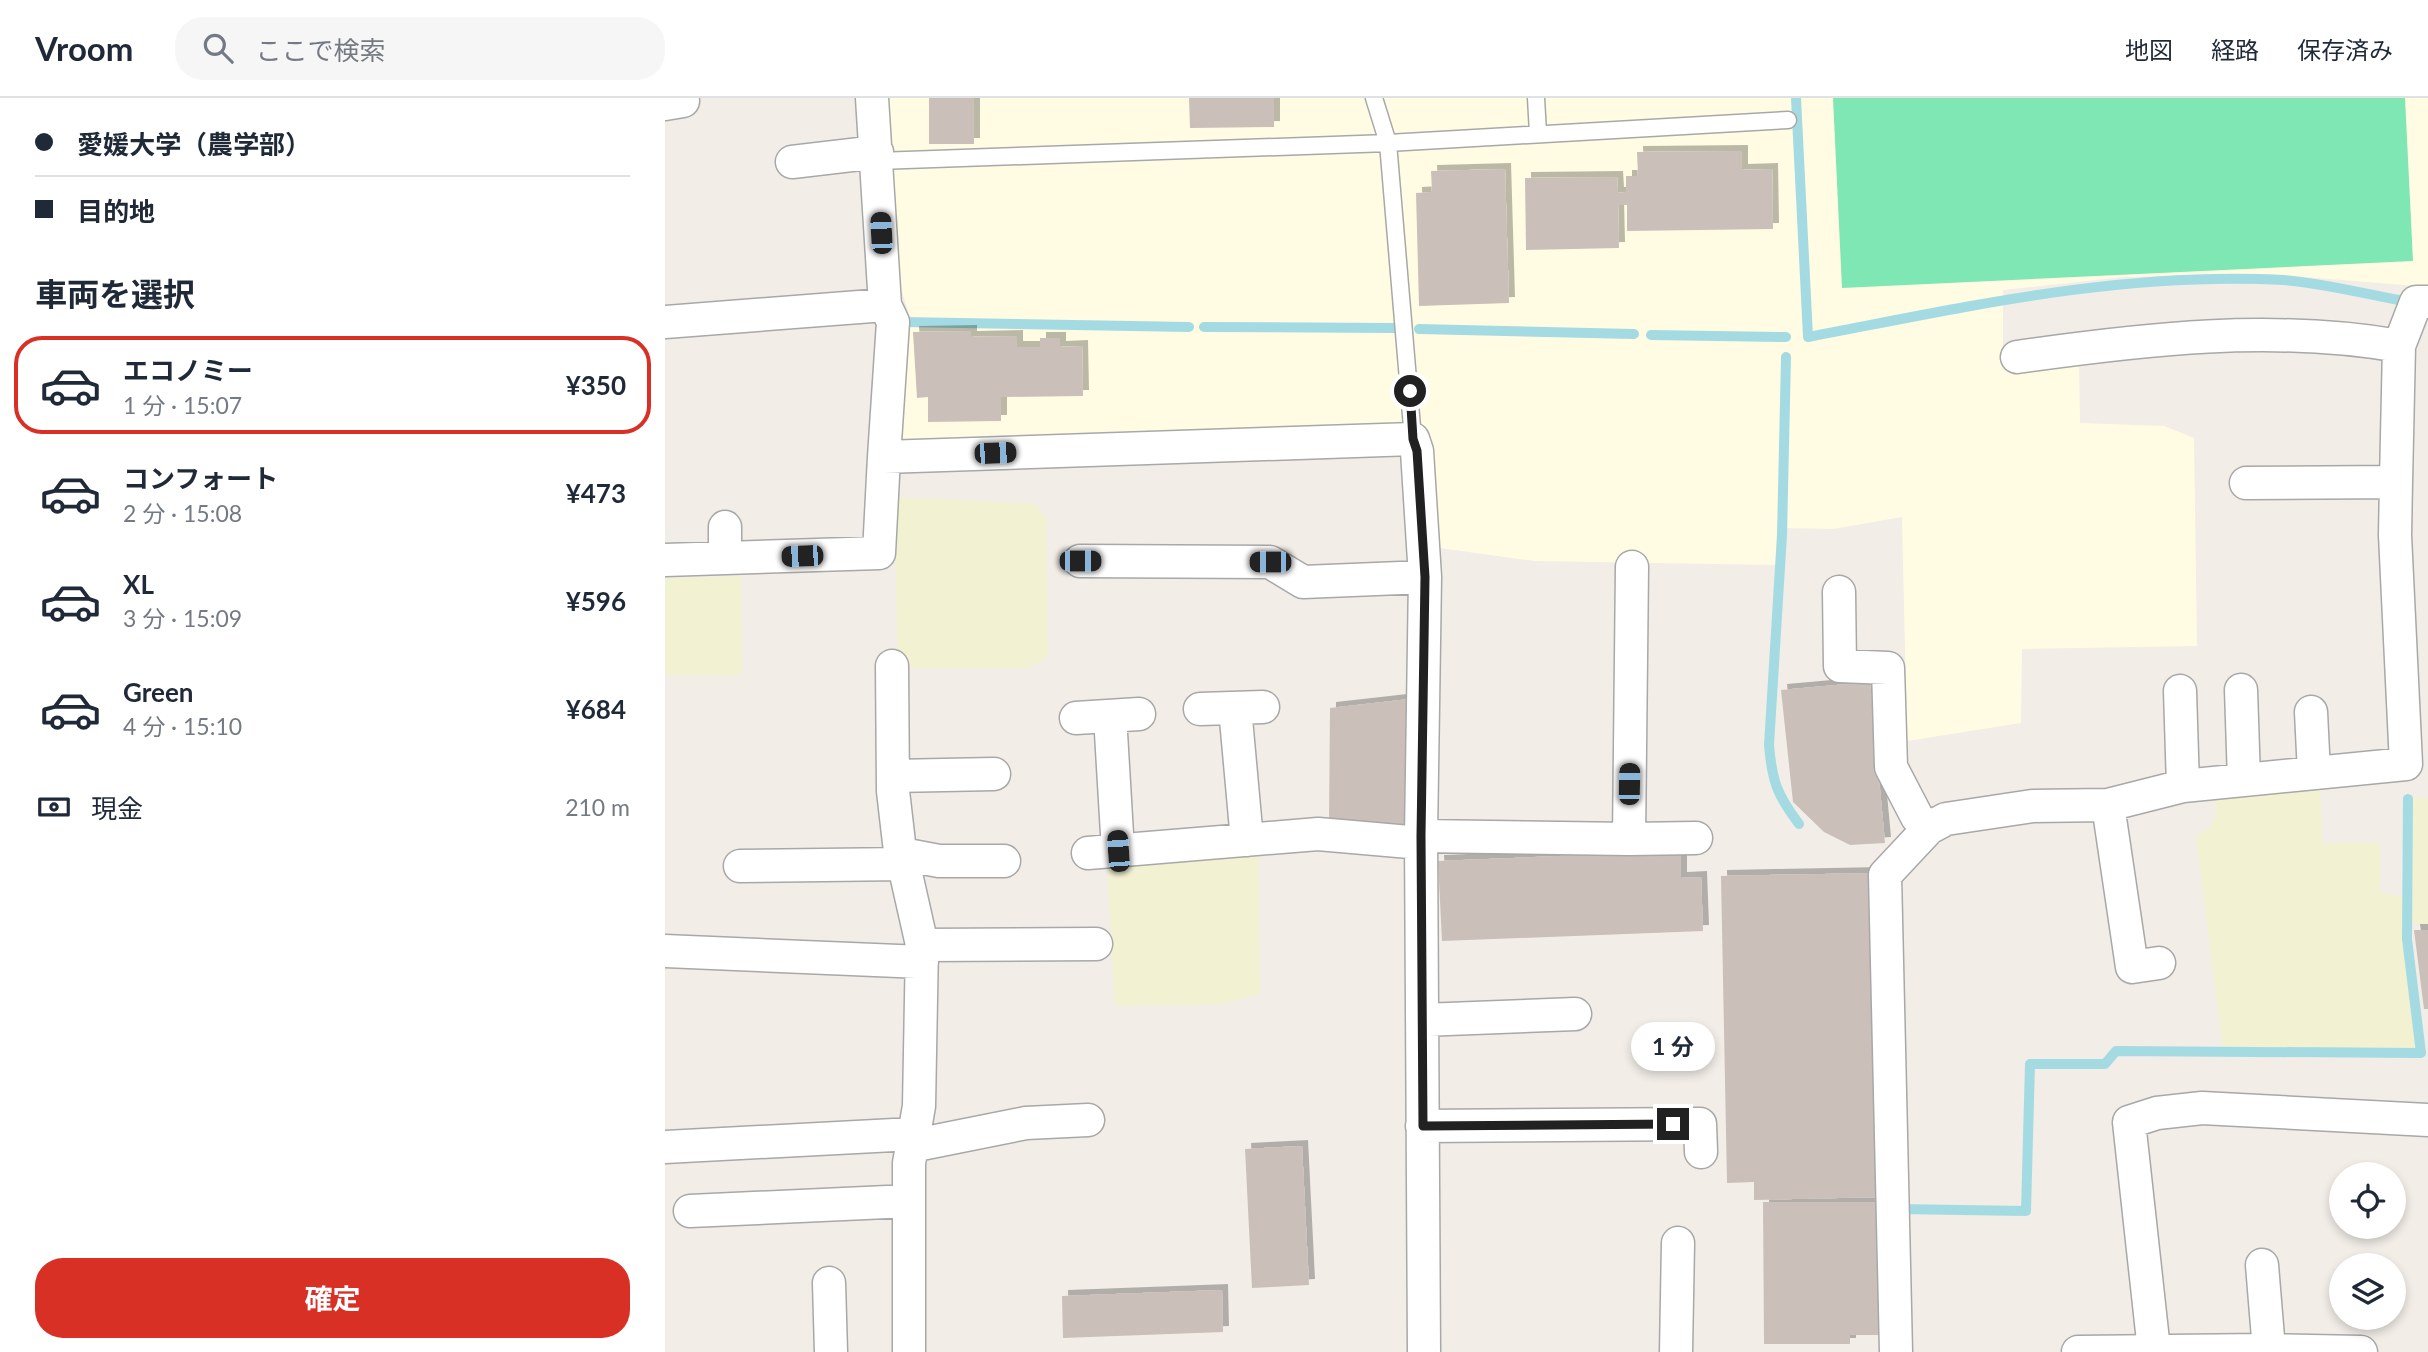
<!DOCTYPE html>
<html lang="ja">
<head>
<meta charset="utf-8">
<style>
  :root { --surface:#fff; --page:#f6f6f7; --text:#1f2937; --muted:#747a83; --line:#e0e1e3; --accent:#d93025 }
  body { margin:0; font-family:Lato,"Noto Sans JP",sans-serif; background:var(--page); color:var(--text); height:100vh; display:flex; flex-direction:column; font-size:26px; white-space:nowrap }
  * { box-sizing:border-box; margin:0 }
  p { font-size:23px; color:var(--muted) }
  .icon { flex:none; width:38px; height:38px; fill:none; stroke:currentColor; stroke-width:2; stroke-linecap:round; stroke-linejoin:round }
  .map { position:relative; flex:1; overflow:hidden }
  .panel { display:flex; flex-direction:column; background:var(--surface); width:665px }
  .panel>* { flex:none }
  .guide { display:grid; align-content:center; height:154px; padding:0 35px; background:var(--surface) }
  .buttons { position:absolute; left:1664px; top:1064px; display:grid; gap:14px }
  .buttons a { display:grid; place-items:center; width:77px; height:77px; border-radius:50%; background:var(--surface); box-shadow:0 4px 10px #0003; font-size:35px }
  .end { position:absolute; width:32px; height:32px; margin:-16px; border:9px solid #212121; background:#fff; box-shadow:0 0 0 4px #fff }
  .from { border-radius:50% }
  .bubble { position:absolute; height:49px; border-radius:24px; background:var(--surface); box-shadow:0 4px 10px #0003; font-size:23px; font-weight:700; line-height:49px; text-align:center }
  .car { position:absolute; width:21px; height:42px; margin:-21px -10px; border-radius:9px; box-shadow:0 0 5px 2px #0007; background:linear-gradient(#222 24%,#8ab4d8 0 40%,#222 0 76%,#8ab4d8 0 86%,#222 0) }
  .guide b { display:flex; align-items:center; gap:24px; height:66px; font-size:26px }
  .guide b+b { border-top:2px solid var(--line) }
  .guide i { width:18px; height:18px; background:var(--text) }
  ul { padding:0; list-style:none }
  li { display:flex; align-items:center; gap:21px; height:98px; margin:0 14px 10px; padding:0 21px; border:4px solid transparent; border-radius:28px }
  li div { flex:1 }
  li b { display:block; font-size:26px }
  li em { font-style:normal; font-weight:700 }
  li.current { border-color:var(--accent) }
  li>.icon { width:63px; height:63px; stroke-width:1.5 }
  h2 { padding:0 35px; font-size:32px; line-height:84px }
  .pay { display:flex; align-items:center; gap:18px; height:77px; padding:0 35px; font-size:26px }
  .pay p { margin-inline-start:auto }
  .primary-button { display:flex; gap:14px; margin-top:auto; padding:14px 35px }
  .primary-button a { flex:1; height:80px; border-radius:28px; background:var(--accent); color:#fff; font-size:28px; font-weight:700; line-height:80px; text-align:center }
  header { display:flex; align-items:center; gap:42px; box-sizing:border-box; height:98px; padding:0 35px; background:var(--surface); border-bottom:2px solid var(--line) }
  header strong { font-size:33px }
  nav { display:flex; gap:38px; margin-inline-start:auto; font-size:24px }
  .search { width:490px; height:63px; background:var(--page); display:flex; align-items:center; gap:18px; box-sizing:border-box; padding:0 24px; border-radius:28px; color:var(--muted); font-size:26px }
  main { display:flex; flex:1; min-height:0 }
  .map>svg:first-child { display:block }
  .education { fill:#fffce3 }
  .farmland { fill:#f2f1d1 }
  .pitch { fill:#7fe7b4 }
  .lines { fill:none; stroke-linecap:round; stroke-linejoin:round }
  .stream { stroke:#a4dbe3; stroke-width:10 }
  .building { fill:#cbbfba; filter:url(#shadow) }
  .service-casing { stroke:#a8a8a8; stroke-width:19 }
  .minor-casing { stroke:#a8a8a8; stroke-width:35 }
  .service { stroke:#fff; stroke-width:16 }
  .minor { stroke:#fff; stroke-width:32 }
  .route { stroke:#212121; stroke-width:9 }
</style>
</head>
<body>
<header>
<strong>Vroom</strong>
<div class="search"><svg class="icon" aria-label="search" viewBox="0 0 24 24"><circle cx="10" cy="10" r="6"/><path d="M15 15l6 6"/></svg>ここで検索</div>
<nav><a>地図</a><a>経路</a><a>保存済み</a></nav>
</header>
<main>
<section class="panel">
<div class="guide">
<b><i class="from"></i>愛媛大学（農学部）</b>
<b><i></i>目的地</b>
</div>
<h2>車両を選択</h2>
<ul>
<li class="current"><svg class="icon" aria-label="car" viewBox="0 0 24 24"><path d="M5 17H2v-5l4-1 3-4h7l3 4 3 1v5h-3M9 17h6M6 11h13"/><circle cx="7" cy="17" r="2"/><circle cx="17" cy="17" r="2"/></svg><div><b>エコノミー</b><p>1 分 · 15:07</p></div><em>¥350</em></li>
<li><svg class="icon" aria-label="car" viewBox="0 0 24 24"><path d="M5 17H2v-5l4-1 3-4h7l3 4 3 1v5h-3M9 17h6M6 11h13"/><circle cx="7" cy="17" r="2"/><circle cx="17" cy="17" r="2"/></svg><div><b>コンフォート</b><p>2 分 · 15:08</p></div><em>¥473</em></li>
<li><svg class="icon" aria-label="car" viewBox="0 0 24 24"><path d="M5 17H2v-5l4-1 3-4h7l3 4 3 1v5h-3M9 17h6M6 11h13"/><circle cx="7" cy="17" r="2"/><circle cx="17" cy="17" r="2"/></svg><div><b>XL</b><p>3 分 · 15:09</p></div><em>¥596</em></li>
<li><svg class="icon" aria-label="car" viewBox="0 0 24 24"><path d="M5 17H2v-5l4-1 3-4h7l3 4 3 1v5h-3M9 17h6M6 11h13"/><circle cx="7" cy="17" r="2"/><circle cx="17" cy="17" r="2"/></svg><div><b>Green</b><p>4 分 · 15:10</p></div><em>¥684</em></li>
</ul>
<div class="pay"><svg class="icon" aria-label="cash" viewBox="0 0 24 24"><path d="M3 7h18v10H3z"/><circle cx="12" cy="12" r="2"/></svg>現金<p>210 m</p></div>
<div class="primary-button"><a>確定</a></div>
</section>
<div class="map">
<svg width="1763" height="1254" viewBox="0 0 1763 1254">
  <defs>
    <filter id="shadow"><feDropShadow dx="6" dy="-6" stdDeviation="0" flood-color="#0004"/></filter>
  </defs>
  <rect width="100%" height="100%" fill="#f2ede7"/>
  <path class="education" d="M220,0H1763V189L1603,176L1459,179L1338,192V267L1414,264L1415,325L1499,328L1529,340L1532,548L1357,551L1356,625L1242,643L1237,419L1168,431L1113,430L1111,467L869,463L768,449L765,356L233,348L243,213L231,175Z"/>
  <path class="farmland" d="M229,399L371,406L381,420L383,559L363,570H233Z
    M76,478L77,577H0V480Z
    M1655,687L1657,745H1715V794L1738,800V840L1752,951H1558L1531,738L1543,731L1551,719L1550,695Z
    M1748,700L1763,701V826H1746Z
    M593,755L595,896L556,906L450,908L442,765Z"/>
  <path class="pitch" d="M1168,0H1740L1748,163L1177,190Z"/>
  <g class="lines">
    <path class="stream" d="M1131,0L1143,239C1301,209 1457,173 1619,182C1657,185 1696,195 1734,202
      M237,224L524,229
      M539,229L729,230
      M754,231L969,236
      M986,237L1121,239
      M1121,259L1117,437L1104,647C1107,683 1112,697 1134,726
      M1231,1111L1361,1113L1365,966H1440L1451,953L1756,955L1742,841L1743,701"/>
  </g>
  <path class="building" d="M264,0H309V46H264Z
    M524,0H609V29L525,30Z
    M1077,53V72L1107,71L1108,131L962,133V107H953L954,150L861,152L860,80L952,79L953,95L961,94V78H973L972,54Z
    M840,71L844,205L754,208L751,95L767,94L766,73Z
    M306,233V239L352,238V249H375V240H395V249L417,248L418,298L336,299V323L263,324V299L252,300L248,234Z
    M1205,584L1220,745L1185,747L1159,734L1128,704L1116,592Z
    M745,601L746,720L737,729L664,725L665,610Z
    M1016,753V780L1036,779L1038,833L777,843L773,763Z
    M1212,775L1218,1099L1089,1102V1084L1062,1085L1056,778Z
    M1749,832H1763V911H1759Z
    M637,1048L644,1187L587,1190L580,1051Z
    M1098,1104H1214V1237H1185V1246H1099Z
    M557,1192L558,1234L398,1240L397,1198Z"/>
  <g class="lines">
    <defs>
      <path id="service" d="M709,0L723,45L1123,22
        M871,0L873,35
        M213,63L723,45L748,341"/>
      <path id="minor" d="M207,0L220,207L228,224L219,359L748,341L752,353L760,479L756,738L759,1254
        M0,6L18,3
        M127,64L212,54
        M0,224L220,207
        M1352,259C1479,241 1607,226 1734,248
        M1581,385L1731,384
        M60,429V460
        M0,462L214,455L219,359
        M415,463L605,464L638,484L760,479
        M1174,494L1175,568L1223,570L1226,669L1252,719L1264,730
        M227,568L228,693L234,745L257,847L254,1008L244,1065V1254
        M1576,592L1579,682
        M1515,593L1518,688
        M570,610L582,742
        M535,611L598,609
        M1646,614L1649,675
        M445,618L453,753
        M411,620L474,616
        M228,678L329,676
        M1443,707L1467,869L1494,865
        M756,738L964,741L967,469
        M964,741L1031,740
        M423,755L653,736L756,745
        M237,756L274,763H339
        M75,768L239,766
        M257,847L431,846
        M0,853L257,864
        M757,922L910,916
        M757,1028L1035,1026L1036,1054
        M246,1048L361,1025L423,1022
        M0,1049L248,1036
        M25,1113L244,1103
        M1597,1167L1604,1252
        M164,1185L166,1254
        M1489,1252L1464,1024L1492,1015L1537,1010L1763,1022
        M1011,1254L1013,1145
        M1231,1254L1220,777L1264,730L1281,721L1367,708L1443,707L1518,688L1741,666L1730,437L1731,384L1734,248L1751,204H1763
        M1413,1254L1598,1252L1696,1254"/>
    </defs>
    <use href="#service" class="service-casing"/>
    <use href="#minor" class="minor-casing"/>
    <use href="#service" class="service"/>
    <use href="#minor" class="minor"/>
  </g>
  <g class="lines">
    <path class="route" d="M745,293L748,341L752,353L760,479L756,738L758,1028L1008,1026"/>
  </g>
</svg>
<div class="buttons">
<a><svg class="icon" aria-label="locate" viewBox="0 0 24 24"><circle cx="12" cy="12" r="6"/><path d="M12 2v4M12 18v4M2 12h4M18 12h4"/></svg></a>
<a><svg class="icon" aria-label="layers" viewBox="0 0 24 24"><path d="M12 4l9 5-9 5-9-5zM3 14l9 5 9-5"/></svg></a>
</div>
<i class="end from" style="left:745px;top:293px"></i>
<i class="end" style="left:1008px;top:1026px"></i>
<div class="bubble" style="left:966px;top:924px;width:84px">1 分</div>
<i class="car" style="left:216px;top:135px;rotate:357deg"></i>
<i class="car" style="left:330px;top:355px;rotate:88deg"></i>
<i class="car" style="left:137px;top:458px;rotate:268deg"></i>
<i class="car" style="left:415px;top:463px;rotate:90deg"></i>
<i class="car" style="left:605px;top:464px;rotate:270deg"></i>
<i class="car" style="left:964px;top:686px;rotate:1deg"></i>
<i class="car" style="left:453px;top:753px;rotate:356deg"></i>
</div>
</main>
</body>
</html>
